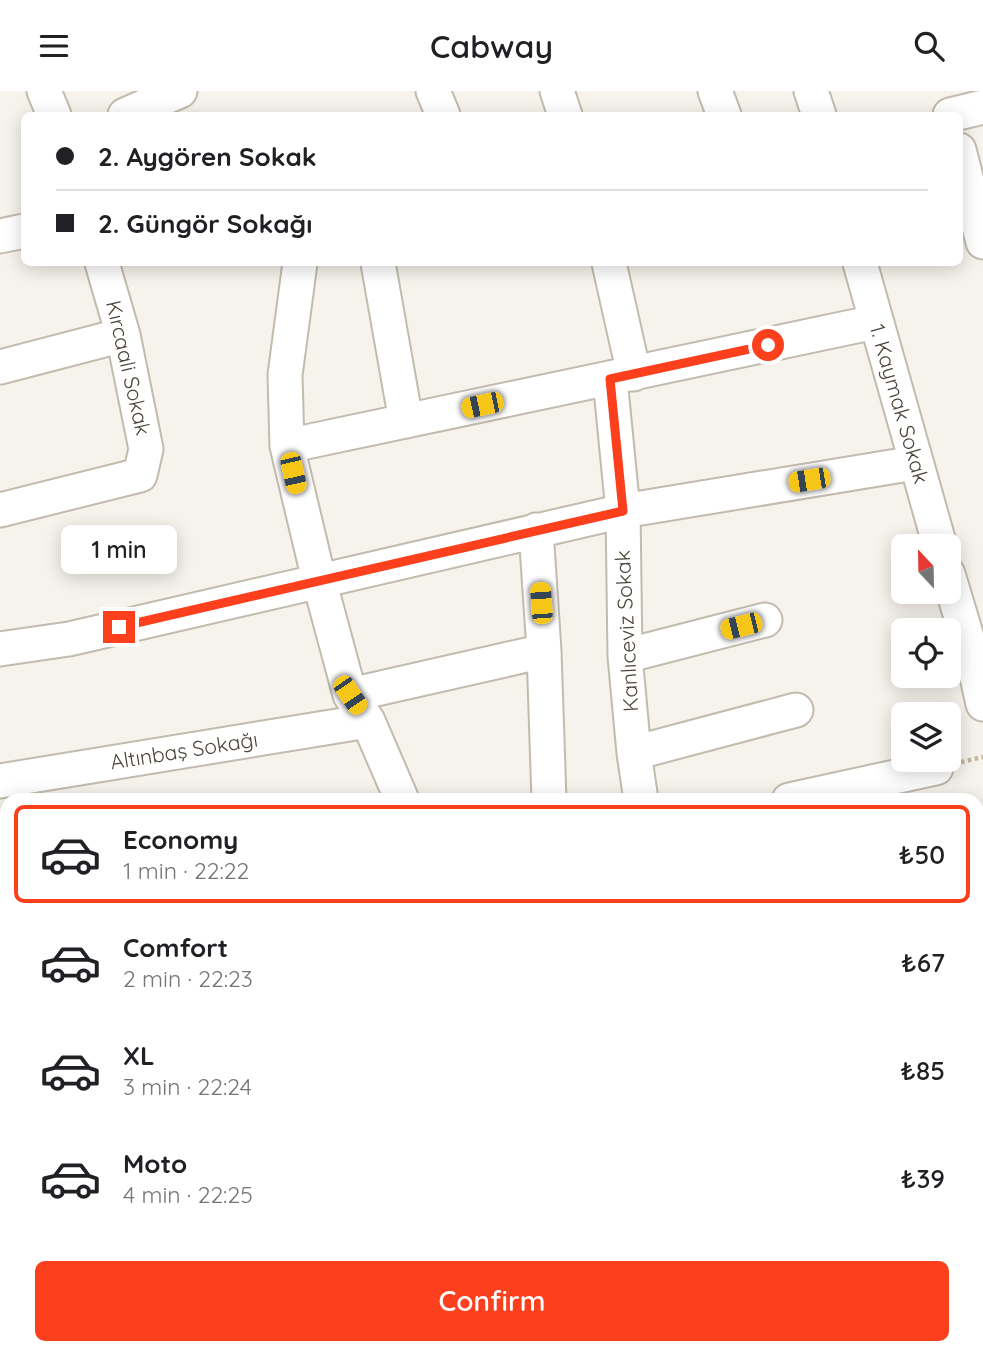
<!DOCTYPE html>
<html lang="en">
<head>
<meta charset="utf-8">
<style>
  :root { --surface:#fff; --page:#f6f6f6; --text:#202124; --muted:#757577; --line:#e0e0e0; --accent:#fc3f1d }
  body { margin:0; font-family:Quicksand,sans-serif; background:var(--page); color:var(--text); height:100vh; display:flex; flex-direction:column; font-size:26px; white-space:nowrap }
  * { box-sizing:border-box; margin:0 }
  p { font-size:23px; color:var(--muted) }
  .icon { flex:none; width:38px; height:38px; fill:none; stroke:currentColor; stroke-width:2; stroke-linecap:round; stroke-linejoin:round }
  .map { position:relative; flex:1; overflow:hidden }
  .panel { position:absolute; left:0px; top:702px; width:984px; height:562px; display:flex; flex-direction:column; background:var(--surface); border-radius:21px 21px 0 0; box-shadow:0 4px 18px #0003 }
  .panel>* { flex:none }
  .top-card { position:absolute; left:21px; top:21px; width:942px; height:154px; border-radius:10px; box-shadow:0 4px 18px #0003; display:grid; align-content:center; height:154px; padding:0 35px; background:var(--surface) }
  .needle { width:46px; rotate:338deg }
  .fabs { position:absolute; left:891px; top:443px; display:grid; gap:14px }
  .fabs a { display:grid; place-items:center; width:70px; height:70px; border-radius:10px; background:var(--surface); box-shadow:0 4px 18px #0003; font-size:35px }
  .end { position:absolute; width:32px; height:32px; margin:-16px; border:9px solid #fc3f1d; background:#fff; box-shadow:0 0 0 4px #fff }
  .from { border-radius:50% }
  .bubble { position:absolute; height:49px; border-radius:10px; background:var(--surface); box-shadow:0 4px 18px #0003; font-size:23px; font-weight:600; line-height:49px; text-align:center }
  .car { position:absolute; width:21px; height:42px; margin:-21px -10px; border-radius:9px; box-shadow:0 0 5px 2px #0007; background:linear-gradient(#f5c518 24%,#345 0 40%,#f5c518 0 76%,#345 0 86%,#f5c518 0) }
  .top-card b { display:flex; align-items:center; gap:24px; height:66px; font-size:26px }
  .top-card b+b { border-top:2px solid var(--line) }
  .top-card i { width:18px; height:18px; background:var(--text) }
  ul { padding:12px 0 0; list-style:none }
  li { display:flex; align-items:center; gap:21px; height:98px; margin:0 14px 10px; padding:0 21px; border:4px solid transparent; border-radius:10px }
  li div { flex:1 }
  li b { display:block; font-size:26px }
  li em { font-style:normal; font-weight:600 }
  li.active { border-color:var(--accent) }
  li>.icon { width:63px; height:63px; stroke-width:1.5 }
  .action { display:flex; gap:14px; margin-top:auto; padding:14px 35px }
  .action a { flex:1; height:80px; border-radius:10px; background:var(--accent); color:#fff; font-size:28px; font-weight:600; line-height:80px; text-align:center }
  header { display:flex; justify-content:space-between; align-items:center; height:91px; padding:0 35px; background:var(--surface); font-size:32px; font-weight:600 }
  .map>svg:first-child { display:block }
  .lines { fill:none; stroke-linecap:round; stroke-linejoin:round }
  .minor-casing { stroke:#c2bbae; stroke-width:37 }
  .major-casing { stroke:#e6c16a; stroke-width:42 }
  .path { stroke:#c4b79f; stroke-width:4.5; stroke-dasharray:3.5 3.5; stroke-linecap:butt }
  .minor { stroke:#fff; stroke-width:33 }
  .major { stroke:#ffe39c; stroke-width:38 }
  .route { stroke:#fc3f1d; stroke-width:9 }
  .labels { text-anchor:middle; stroke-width:6; stroke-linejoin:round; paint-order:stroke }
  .street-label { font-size:21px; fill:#4b4439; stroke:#fff }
</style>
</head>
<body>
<header><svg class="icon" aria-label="menu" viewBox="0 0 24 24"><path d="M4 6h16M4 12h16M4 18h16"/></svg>Cabway<svg class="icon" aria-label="search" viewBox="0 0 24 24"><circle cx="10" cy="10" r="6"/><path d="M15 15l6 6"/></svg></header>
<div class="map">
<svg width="983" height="1263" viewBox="0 0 983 1263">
  <rect width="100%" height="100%" fill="#f6f3ec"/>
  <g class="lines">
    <defs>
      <path id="minor" d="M44,0L54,24
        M433,0L443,24
        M557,0L565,24
        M715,0L724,24
        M811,0L819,24
        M125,24L180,0
        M950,24L983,16
        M959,59L983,151
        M0,145L24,140
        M300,172L285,284L287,355L319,489L350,604L368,630L402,709
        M378,172L406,330
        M609,172L634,283
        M860,172L940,455
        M0,276L123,244
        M610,288L623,420L625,565L634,662L641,709
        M287,355L875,231
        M0,419L140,384L146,358L123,244L102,172
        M536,439L544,560L549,709
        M948,483L972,563L983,613
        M0,558L69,548L623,420L915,372
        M625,565L765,529
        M350,604L544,560
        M634,662L796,619
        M0,690L368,630
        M789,709L936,677
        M0,865L7,864
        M976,874L983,873
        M0,996H7
        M976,1066L983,1064
        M976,1233H983"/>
      <path id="major" d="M0,1066L7,1068
        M745,1256L761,1263
        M421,1263L422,1256"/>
    </defs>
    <use href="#minor" class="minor-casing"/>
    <use href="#major" class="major-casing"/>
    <path class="path" d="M961,671L983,666"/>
    <use href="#minor" class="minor"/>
    <use href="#major" class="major"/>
  </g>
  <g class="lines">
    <path class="route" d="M119,536L623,420L610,288L768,254"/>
  </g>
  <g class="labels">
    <g class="street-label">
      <text transform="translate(128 277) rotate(77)" y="7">Kırcaali Sokak</text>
      <text transform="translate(899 313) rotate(74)" y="7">1. Kaymak Sokak</text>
      <text transform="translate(627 540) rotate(-93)" y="7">Kanlıceviz Sokak</text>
      <text transform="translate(184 660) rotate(-9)" y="7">Altınbaş Sokağı</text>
    </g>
  </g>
</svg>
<div class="fabs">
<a><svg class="needle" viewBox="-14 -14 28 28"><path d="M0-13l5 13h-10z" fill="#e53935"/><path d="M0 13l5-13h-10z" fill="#757577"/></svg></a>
<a><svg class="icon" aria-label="locate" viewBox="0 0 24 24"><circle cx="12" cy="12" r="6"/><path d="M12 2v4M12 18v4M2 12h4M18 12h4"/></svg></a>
<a><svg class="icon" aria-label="layers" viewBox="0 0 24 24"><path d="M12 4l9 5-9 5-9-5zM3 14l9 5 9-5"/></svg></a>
</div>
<i class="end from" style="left:768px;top:254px"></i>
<i class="end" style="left:119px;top:536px"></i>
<div class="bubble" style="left:61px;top:434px;width:116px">1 min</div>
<i class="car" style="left:482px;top:314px;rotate:258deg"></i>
<i class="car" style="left:293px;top:382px;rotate:167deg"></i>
<i class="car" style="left:809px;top:389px;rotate:261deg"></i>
<i class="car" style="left:541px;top:512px;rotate:356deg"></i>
<i class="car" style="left:741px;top:535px;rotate:256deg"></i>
<i class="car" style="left:350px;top:604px;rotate:146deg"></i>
<div class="top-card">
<b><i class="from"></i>2. Aygören Sokak</b>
<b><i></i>2. Güngör Sokağı</b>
</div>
<section class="panel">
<ul>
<li class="active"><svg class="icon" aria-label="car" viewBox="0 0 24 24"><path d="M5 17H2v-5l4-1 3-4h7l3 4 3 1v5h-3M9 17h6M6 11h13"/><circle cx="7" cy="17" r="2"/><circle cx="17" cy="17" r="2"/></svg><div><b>Economy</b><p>1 min · 22:22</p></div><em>₺50</em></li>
<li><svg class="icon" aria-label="car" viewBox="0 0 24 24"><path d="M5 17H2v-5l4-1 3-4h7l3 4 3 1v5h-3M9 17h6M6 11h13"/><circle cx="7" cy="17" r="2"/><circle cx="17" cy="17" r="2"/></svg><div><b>Comfort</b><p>2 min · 22:23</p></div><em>₺67</em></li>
<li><svg class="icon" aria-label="car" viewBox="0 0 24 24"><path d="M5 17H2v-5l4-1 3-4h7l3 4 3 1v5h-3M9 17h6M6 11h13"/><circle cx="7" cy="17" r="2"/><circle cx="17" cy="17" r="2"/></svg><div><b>XL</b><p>3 min · 22:24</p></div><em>₺85</em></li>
<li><svg class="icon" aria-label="car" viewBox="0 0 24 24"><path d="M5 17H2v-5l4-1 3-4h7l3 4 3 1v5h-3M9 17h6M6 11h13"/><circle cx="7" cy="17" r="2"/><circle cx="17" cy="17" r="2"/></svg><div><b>Moto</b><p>4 min · 22:25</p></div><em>₺39</em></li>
</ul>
<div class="action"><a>Confirm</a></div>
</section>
</div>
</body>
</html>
